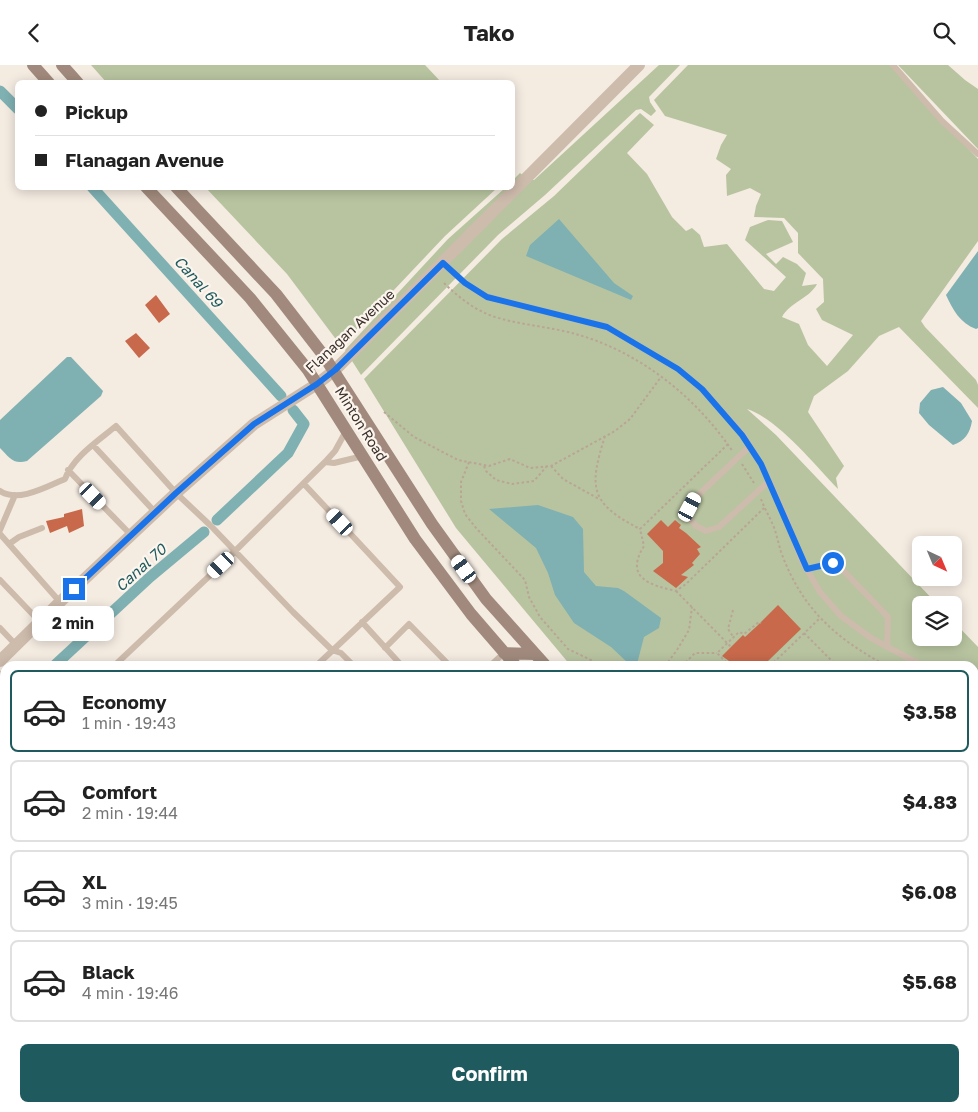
<!DOCTYPE html>
<html lang="en">
<head>
<meta charset="utf-8">
<style>
  :root { --surface:#fff; --page:#f2f2f2; --text:#222; --muted:#767676; --line:#e0e0e0; --accent:#1f5a5e }
  body { margin:0; font-family:"Golos Text",sans-serif; background:var(--page); color:var(--text); height:100vh; display:flex; flex-direction:column; font-size:19px; white-space:nowrap }
  * { box-sizing:border-box; margin:0 }
  p { font-size:16px; color:var(--muted) }
  .icon { flex:none; width:28px; height:28px; fill:none; stroke:currentColor; stroke-width:2; stroke-linecap:round; stroke-linejoin:round }
  .map { position:relative; flex:1; overflow:hidden }
  .drawer { position:absolute; left:0px; top:596px; width:979px; height:451px; display:flex; flex-direction:column; background:var(--surface); border-radius:15px 15px 0 0; box-shadow:0 2px 12px #0003 }
  .drawer>* { flex:none }
  .guide { position:absolute; left:15px; top:15px; width:500px; height:110px; border-radius:8px; box-shadow:0 2px 12px #0003; display:grid; align-content:center; height:110px; padding:0 20px; background:var(--surface) }
  .needle { width:32px; rotate:136deg }
  .tools { position:absolute; left:912px; top:471px; display:grid; gap:10px }
  .tools a { display:grid; place-items:center; width:50px; height:50px; border-radius:8px; background:var(--surface); box-shadow:0 2px 12px #0003; font-size:25px }
  .end { position:absolute; width:22px; height:22px; margin:-11px; border:6px solid #1a73e8; background:#fff; box-shadow:0 0 0 2px #fff }
  .from { border-radius:50% }
  .bubble { position:absolute; height:35px; border-radius:8px; background:var(--surface); box-shadow:0 2px 12px #0003; font-size:16px; font-weight:700; line-height:35px; text-align:center }
  .car { position:absolute; width:15px; height:30px; margin:-15px -8px; border-radius:6px; box-shadow:0 0 4px 1px #0007; background:linear-gradient(#fff 24%,#345 0 40%,#fff 0 76%,#345 0 86%,#fff 0) }
  .guide b { display:flex; align-items:center; gap:18px; height:48px; font-size:19px }
  .guide b+b { border-top:1px solid var(--line) }
  .guide i { width:12px; height:12px; background:var(--text) }
  ul { padding:9px 0 0; list-style:none }
  li { display:flex; align-items:center; gap:15px; height:82px; margin:0 10px 8px; padding:0 10px; border:2px solid var(--line); border-radius:8px }
  li div { flex:1 }
  li b { display:block; font-size:19px }
  li em { font-style:normal; font-weight:700 }
  li.current { border-color:var(--accent) }
  li>.icon { width:45px; height:45px; stroke-width:1.5 }
  .primary-button { display:flex; gap:10px; margin-top:auto; padding:10px 20px }
  .primary-button a { flex:1; height:58px; border-radius:8px; background:var(--accent); color:#fff; font-size:20px; font-weight:700; line-height:58px; text-align:center }
  header { display:flex; justify-content:space-between; align-items:center; height:65px; padding:0 20px; background:var(--surface); font-size:22px; font-weight:700 }
  .map>svg:first-child { display:block }
  .green { fill:#b8c4a0 }
  .water { fill:#7fb0b2 }
  .lines { fill:none; stroke-linecap:round; stroke-linejoin:round }
  .canal { stroke:#7fb0b2; stroke-width:11 }
  .building { fill:#c8694b }
  .path { stroke:#b9a596; stroke-width:2; stroke-dasharray:2.5 2.5; stroke-linecap:butt }
  .lane { stroke:#cdbbac; stroke-width:6 }
  .street { stroke:#cdbbac; stroke-width:12 }
  .secondary { stroke:#a18a7d; stroke-width:12 }
  .route { stroke:#1a73e8; stroke-width:6 }
  .labels { text-anchor:middle; stroke-width:4.5; stroke-linejoin:round; paint-order:stroke }
  .street-label { font-size:14px; fill:#3b302b; stroke:#fbf5ee }
  .water-label { font-size:15px; font-style:italic; fill:#1f5a5e; stroke:#fbf5ee }
</style>
</head>
<body>
<header><svg class="icon" aria-label="back" viewBox="0 0 24 24"><path d="M15 5l-7 7 7 7"/></svg>Tako<svg class="icon" aria-label="search" viewBox="0 0 24 24"><circle cx="10" cy="10" r="6"/><path d="M15 15l6 6"/></svg></header>
<div class="map">
<svg width="978" height="1047" viewBox="0 0 978 1047">
  <rect width="100%" height="100%" fill="#f4ebe1"/>
  <path class="green" d="M91,0H425L441,17L107,18Z
    M659,0H680L649,32L650,37L656,46L651,51L641,44L636,45L545,130L498,170L361,310L345,285L448,174L505,123L512,122L513,115L520,108L528,115H534Z
    M688,0H890L978,94V176L921,256L925,262L976,315L978,320V343L899,262L879,271L848,306L814,331L808,347L844,401L836,413L838,424C815,400 778,354 747,344L776,370L938,540H921V572H954V557L978,582V615L974,619V601H571L456,463L364,314L502,174L554,131L640,48L654,60L627,88L647,109L672,152L686,166L692,163L700,170L704,182L727,179L764,224L774,226L786,212L745,175L750,162L768,155L782,156L793,177L766,189L776,199L783,192L797,199L806,208L802,221L817,219C809,234 790,237 782,252L799,259L808,280L827,301L853,270L822,255L816,244L824,237L823,214L798,188V168L784,153L754,152L756,141L761,129L750,123L727,131L726,110L731,104L716,94L721,80L727,70L665,51L654,35Z
    M898,0H948L965,15L978,24V84Z
    M206,123H497L445,171L341,281L287,209Z"/>
  <path class="water" d="M559,154L614,218L633,231L631,235L526,191L530,180Z
    M978,186V263L976,264C960,258 953,245 946,230Z
    M67,292H71L103,326L101,331L27,396C13,400 9,392 0,383V355Z
    M943,322L961,338L972,356C970,368 965,376 953,380L929,360L919,348L920,338L931,325Z
    M538,440L573,452L583,464L584,507L596,521L618,523L624,526L661,553L659,563L644,572L637,599L628,598L611,582L574,558L555,530L548,508L536,483L489,444Z
    M5,691V831L0,830V696Z"/>
  <g class="lines">
    <path class="canal" d="M0,26L18,44
      M92,122L281,331
      M217,455L288,388L304,359L293,345
      M54,601L150,512L204,467
      M0,649L5,645"/>
  </g>
  <path class="building" d="M156,230L170,249L159,258L145,240Z
    M136,268L150,283L139,293L125,276Z
    M82,444L84,461L69,468L67,461L50,468L46,456L64,452V449Z
    M661,455L668,462L675,455L681,460L679,463L686,468L701,482L697,484L700,489L692,498L694,500L681,510L688,512L676,523L653,506L663,498V486L647,469Z
    M778,540L801,564L768,596L773,601H736L722,591L743,570L745,572L757,561Z"/>
  <g class="lines">
    <path class="path" d="M444,218C456,230 471,242 487,249C514,260 550,261 579,270C641,288 697,333 733,387
      M384,347L414,372L458,395L489,401L510,394L530,403L551,401L615,366L630,354L661,312
      M605,371C589,422 589,438 640,464
      M728,379L640,464L644,481C624,513 650,520 676,526L686,519L764,443
      M469,397L461,417V436L465,449L476,463L525,515L529,532L540,552L568,584L593,596L599,601
      M742,399L754,418
      M484,401L486,406L496,415L512,419L534,416L547,401
      M551,401L563,414L599,434
      M761,434C765,445 771,454 775,465C777,472 779,480 781,487C802,544 835,573 887,601
      M676,526L731,582
      M733,545L728,564L734,573
      M804,568L837,601
      M665,601L677,585L689,565L692,542
      M682,601L695,588H717
      M730,601L717,588L739,567L744,569L759,557L761,558
      M770,601L819,554
      M713,1042L717,1047"/>
    <path class="lane" d="M893,0L942,56L978,89
      M443,198L465,218L487,232L607,262L678,304L702,324L743,370L761,399L786,453L802,496L820,527L841,551L871,573L923,601
      M93,380L155,447
      M750,381L695,433L690,442V454L696,461L706,466L719,462L769,416
      M325,397L334,398L363,391
      M68,405L131,470
      M304,419L400,522L316,601
      M0,426C18,438 46,422 65,414C73,392 98,376 116,361L176,428L211,461L293,547L332,585L341,588L354,601
      M0,465L15,430
      M0,469L60,537
      M9,479L19,472L42,463
      M807,504L833,498L840,502L888,552L887,582
      M0,515L40,557
      M362,557L402,601
      M0,563L16,580
      M385,583L409,559L450,601
      M114,601L221,500L325,397L335,386L346,366
      M490,601L504,588
      M0,609L5,614
      M974,1032L978,1028
      M463,1042L468,1047
      M726,1042L731,1047
      M611,1047L616,1042
      M661,1047L665,1042
      M742,1047L747,1042"/>
    <path class="street" d="M0,596L60,537L176,428L254,359L317,319L335,305L639,0
      M974,632L978,628
      M304,1042L308,1047
      M38,1047L43,1042"/>
    <path class="secondary" d="M33,0L49,18
      M62,0L78,18
      M146,122L250,233L308,305L415,474L471,549L516,601
      M176,122L276,229L324,291L432,459L486,534L546,601
      M504,588L534,589
      M937,1042L941,1047
      M969,1042L974,1047
      M535,1047L539,1042"/>
  </g>
  <g class="lines">
    <path class="route" d="M74,524L176,428L254,359L317,319L335,305L443,198L465,218L487,232L607,262L678,304L702,324L742,370L761,399L807,504L833,498"/>
  </g>
  <g class="labels">
    <g class="street-label">
      <text transform="translate(350 266) rotate(-43)" y="5">Flanagan Avenue</text>
      <text transform="translate(361 359) rotate(58)" y="5">Minton Road</text>
    </g>
    <g class="water-label">
      <text transform="translate(198 217) rotate(48)" y="5">Canal 69</text>
      <text transform="translate(141 503) rotate(-42)" y="5">Canal 70</text>
    </g>
  </g>
</svg>
<div class="tools">
<a><svg class="needle" viewBox="-14 -14 28 28"><path d="M0-13l5 13h-10z" fill="#e53935"/><path d="M0 13l5-13h-10z" fill="#767676"/></svg></a>
<a><svg class="icon" aria-label="layers" viewBox="0 0 24 24"><path d="M12 4l9 5-9 5-9-5zM3 14l9 5 9-5"/></svg></a>
</div>
<i class="end from" style="left:833px;top:498px"></i>
<i class="end" style="left:74px;top:524px"></i>
<div class="bubble" style="left:32px;top:541px;width:82px">2 min</div>
<i class="car" style="left:93px;top:431px;rotate:136deg"></i>
<i class="car" style="left:690px;top:442px;rotate:28deg"></i>
<i class="car" style="left:340px;top:457px;rotate:317deg"></i>
<i class="car" style="left:221px;top:500px;rotate:227deg"></i>
<i class="car" style="left:464px;top:504px;rotate:324deg"></i>
<div class="guide">
<b><i class="from"></i>Pickup</b>
<b><i></i>Flanagan Avenue</b>
</div>
<section class="drawer">
<ul>
<li class="current"><svg class="icon" aria-label="car" viewBox="0 0 24 24"><path d="M5 17H2v-5l4-1 3-4h7l3 4 3 1v5h-3M9 17h6M6 11h13"/><circle cx="7" cy="17" r="2"/><circle cx="17" cy="17" r="2"/></svg><div><b>Economy</b><p>1 min · 19:43</p></div><em>$3.58</em></li>
<li><svg class="icon" aria-label="car" viewBox="0 0 24 24"><path d="M5 17H2v-5l4-1 3-4h7l3 4 3 1v5h-3M9 17h6M6 11h13"/><circle cx="7" cy="17" r="2"/><circle cx="17" cy="17" r="2"/></svg><div><b>Comfort</b><p>2 min · 19:44</p></div><em>$4.83</em></li>
<li><svg class="icon" aria-label="car" viewBox="0 0 24 24"><path d="M5 17H2v-5l4-1 3-4h7l3 4 3 1v5h-3M9 17h6M6 11h13"/><circle cx="7" cy="17" r="2"/><circle cx="17" cy="17" r="2"/></svg><div><b>XL</b><p>3 min · 19:45</p></div><em>$6.08</em></li>
<li><svg class="icon" aria-label="car" viewBox="0 0 24 24"><path d="M5 17H2v-5l4-1 3-4h7l3 4 3 1v5h-3M9 17h6M6 11h13"/><circle cx="7" cy="17" r="2"/><circle cx="17" cy="17" r="2"/></svg><div><b>Black</b><p>4 min · 19:46</p></div><em>$5.68</em></li>
</ul>
<div class="primary-button"><a>Confirm</a></div>
</section>
</div>
</body>
</html>
